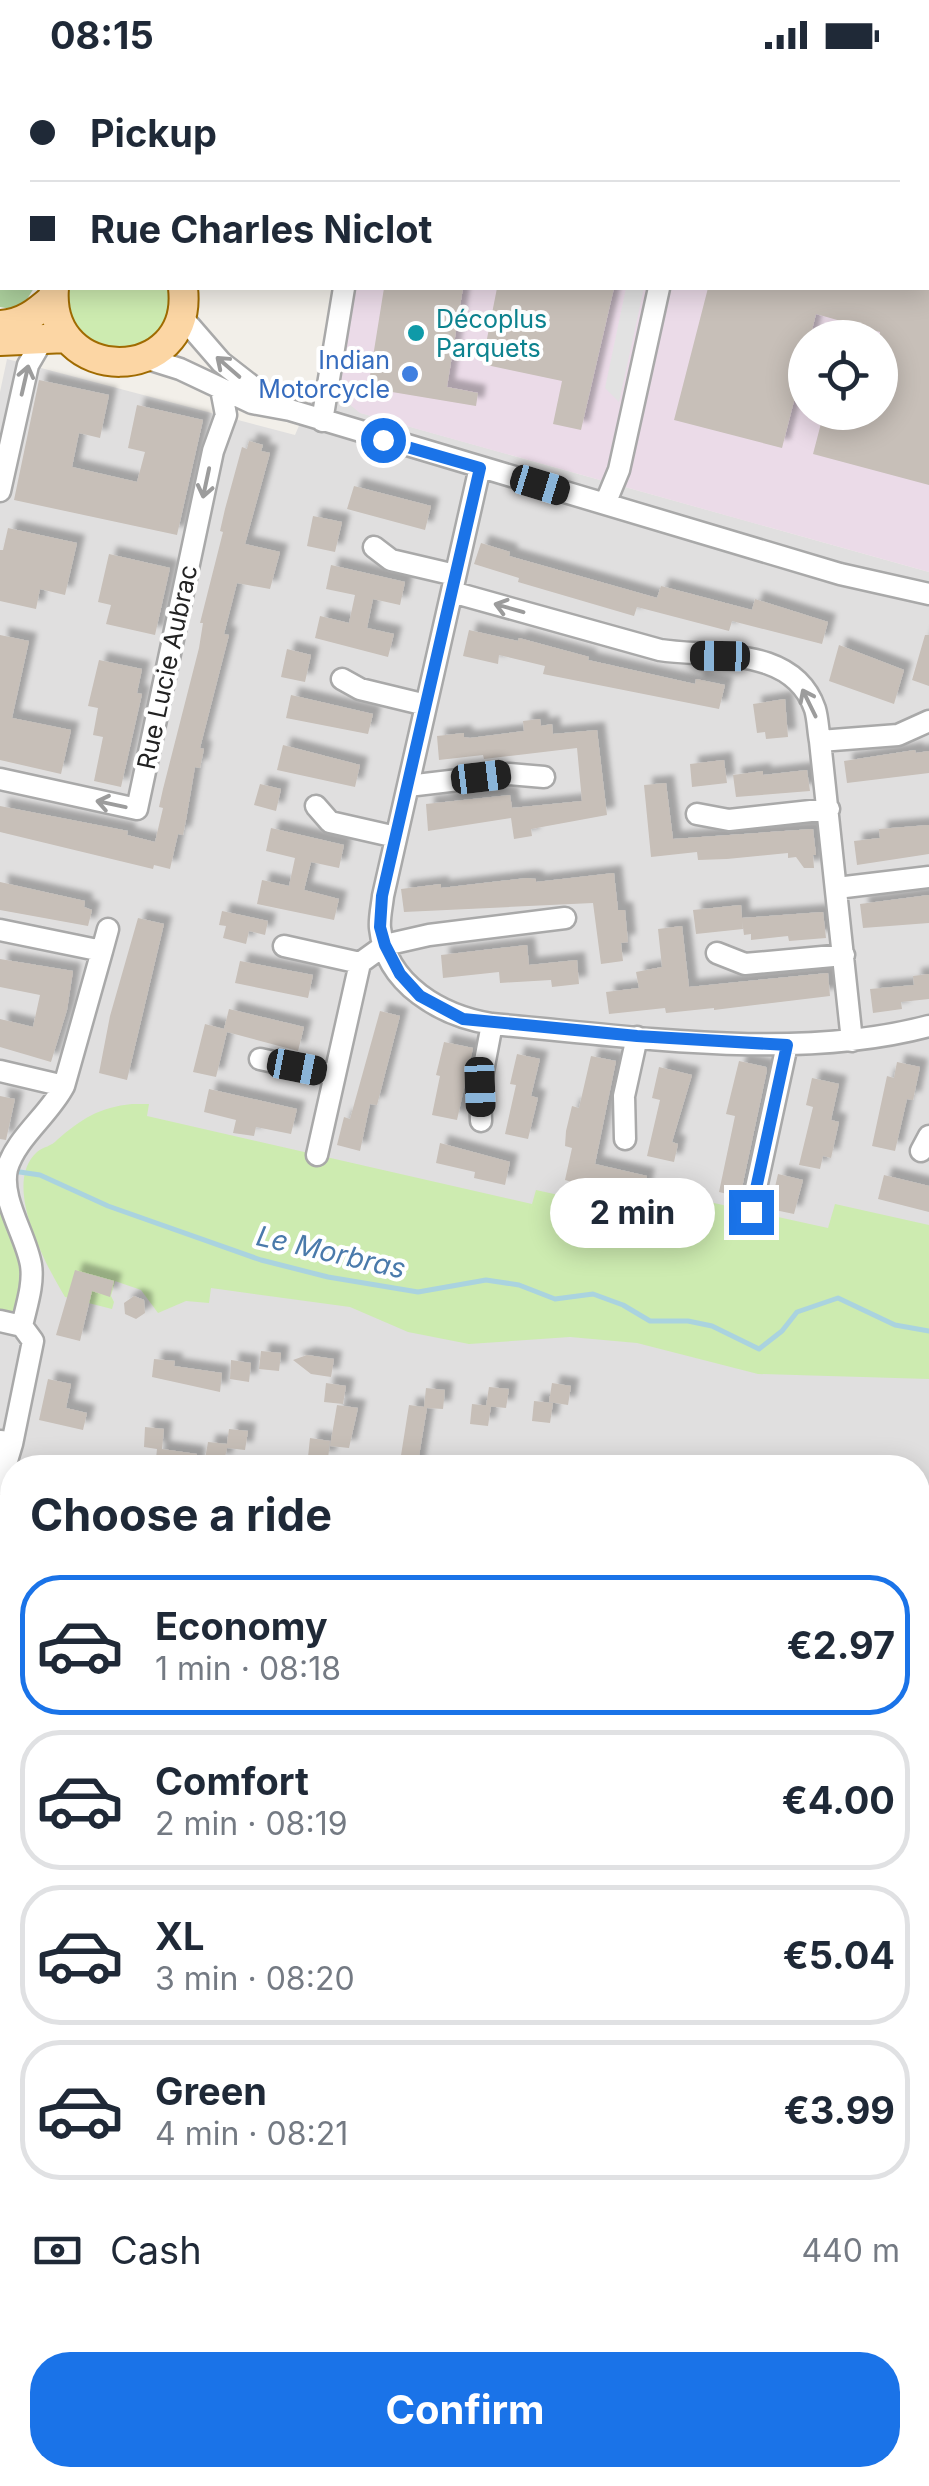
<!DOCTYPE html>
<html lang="en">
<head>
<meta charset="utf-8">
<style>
  :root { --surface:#fff; --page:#f2f2f3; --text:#1f2937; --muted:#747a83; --line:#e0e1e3; --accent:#1a73e8 }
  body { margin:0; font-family:Inter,sans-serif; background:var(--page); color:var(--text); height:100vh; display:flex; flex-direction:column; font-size:38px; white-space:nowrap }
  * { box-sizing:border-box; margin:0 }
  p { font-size:32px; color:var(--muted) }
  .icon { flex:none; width:55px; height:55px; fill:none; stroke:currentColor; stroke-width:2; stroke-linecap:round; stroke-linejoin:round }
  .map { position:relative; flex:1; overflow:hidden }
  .panel { position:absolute; left:0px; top:1385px; width:930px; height:1032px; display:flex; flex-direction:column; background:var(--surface); border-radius:40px 40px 0 0; box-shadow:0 5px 25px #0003 }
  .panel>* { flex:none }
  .guide { position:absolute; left:0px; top:0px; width:930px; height:220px; box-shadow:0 5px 25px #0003; display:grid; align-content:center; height:220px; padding:0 30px; background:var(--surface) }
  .controls { position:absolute; left:788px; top:250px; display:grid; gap:20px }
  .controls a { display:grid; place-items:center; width:110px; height:110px; border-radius:50%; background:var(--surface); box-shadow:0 5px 25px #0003; font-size:50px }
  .end { position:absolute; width:45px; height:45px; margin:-22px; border:12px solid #1a73e8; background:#fff; box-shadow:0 0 0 5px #fff }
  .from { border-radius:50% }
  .bubble { position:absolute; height:70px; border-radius:35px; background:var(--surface); box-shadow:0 5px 25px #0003; font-size:32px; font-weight:700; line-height:70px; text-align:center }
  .car { position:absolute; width:30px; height:60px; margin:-30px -15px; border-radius:12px; box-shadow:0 0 8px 2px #0007; background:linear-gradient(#222 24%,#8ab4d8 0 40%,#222 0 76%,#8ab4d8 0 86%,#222 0) }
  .guide b { display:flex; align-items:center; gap:35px; height:95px; font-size:38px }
  .guide b+b { border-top:2px solid var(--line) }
  .guide i { width:25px; height:25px; background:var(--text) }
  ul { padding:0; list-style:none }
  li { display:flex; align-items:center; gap:30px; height:140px; margin:0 20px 15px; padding:0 10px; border:5px solid var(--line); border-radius:40px }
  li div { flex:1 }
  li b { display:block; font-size:38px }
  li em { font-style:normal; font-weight:700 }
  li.current { border-color:var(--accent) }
  li>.icon { width:90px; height:90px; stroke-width:1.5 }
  h2 { padding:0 30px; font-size:45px; line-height:120px }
  .pay { display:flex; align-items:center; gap:25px; height:110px; padding:0 30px; font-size:38px }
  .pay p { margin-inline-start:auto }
  .cta { display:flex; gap:20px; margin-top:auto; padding:20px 30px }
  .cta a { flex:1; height:115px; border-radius:40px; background:var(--accent); color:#fff; font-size:40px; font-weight:700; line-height:115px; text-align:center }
  .status { display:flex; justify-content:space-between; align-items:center; height:70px; padding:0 50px; background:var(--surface); direction:ltr }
  .status svg { height:28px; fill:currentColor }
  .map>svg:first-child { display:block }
  .residential { fill:#e0dfdf; fill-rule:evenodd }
  .industrial { fill:#ebdbe8; fill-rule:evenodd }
  .grass { fill:#cdebb0 }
  .forest { fill:#add19e }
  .parking { fill:#e2e2e2 }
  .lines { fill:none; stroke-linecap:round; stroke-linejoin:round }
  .stream { stroke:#aad3df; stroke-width:5 }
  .building { fill:#c7bfb8; filter:url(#shadow) }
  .minor-casing { stroke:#a9a9a9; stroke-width:25 }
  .major-casing { stroke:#a06b00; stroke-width:32 }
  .highway-casing { stroke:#dc2a67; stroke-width:35 }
  .minor { stroke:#fff; stroke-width:20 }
  .major { stroke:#fcd6a4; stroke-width:28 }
  .highway { stroke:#e892a2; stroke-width:30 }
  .oneway { stroke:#9c9c9c }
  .route { stroke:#1a73e8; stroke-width:12 }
  .culture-dot { fill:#0f9aa8; stroke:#fff; stroke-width:4 }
  .shop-dot { fill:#3f7fe0; stroke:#fff; stroke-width:4 }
  .labels { text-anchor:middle; stroke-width:8; stroke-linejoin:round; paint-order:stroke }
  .culture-label { font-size:25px; fill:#0d838f; stroke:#fff; text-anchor:start }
  .shop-label { font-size:25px; fill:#366cbe; stroke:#fff; text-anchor:end }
  .street-label { font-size:25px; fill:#222; stroke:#fff }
  .water-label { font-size:28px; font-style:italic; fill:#4a7aab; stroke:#fff }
</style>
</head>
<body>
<div class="status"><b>08:15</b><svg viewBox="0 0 49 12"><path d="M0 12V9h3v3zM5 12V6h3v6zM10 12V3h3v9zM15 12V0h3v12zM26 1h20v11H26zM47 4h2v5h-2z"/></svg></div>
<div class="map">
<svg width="929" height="2416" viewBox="0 0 929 2416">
  <defs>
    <filter id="shadow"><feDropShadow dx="8" dy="-8" stdDeviation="2.5" flood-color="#0004"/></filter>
  </defs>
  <rect width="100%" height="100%" fill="#f2efe9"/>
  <path class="residential" d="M7,289L295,365L319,309L361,343L929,502V2416H0V322ZM12,1398H918V2405H12Z"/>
  <path class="industrial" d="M370,0H929V502L360,343L319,309L334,218H928V2H370ZM805,268H880V342H805Z"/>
  <path class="grass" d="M66,218H171V242L163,258L135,279L100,278L72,256Z
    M132,1034H149L147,1046L532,1134L536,1120L676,1151L682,1126L828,1158L835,1134L929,1155V1309L758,1304L637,1273L570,1267L469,1274L408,1262L350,1237L211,1218L209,1233L186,1231L158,1243L141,1220L115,1211L111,1226L114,1232L112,1239L65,1227C46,1195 1,1114 37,1082C43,1077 52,1076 57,1070C81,1049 100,1037 132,1034Z
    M0,1127L21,1188L18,1239L9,1242L0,1240Z"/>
  <path class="forest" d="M0,183L2,218H34L24,234L11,239L0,237Z"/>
  <path class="parking" d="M626,218H644L619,332L605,318Z"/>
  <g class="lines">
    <path class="stream" d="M13,1101L40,1105L108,1136L261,1190L328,1207L418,1222L486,1210L519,1215L555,1229L593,1224L623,1235L650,1251H688L712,1256L759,1279L782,1261L797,1242L838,1228L895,1255L929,1261"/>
  </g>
  <path class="building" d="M384,218H463L447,317L478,323L476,336L368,318Z
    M497,218H614L581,360L553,354L562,311L482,294Z
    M708,218H929V415L813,384L824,342H880V262L816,244L810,268H805V288L782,378L674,350Z
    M39,310L109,325L100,368L79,363L72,397L137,412L145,382L128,378L137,335L203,350L177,465L14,430Z
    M249,371L263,375L261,381L270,383L245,474L280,482L270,519L237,513L224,564L229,565L200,678L204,679L200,698L195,697L186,750L183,765L178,764L170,799L154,795L153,799L0,762V736L128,761L127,765L155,772L163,738L159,737L163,719L199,578L203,553H200L223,462L220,461L225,439L242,377L247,379Z
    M354,416L431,436L425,460L347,439Z
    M313,446L342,452L335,482L307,476Z
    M8,458L77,473L65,525L40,519L36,539L0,531V480H3Z
    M481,473L510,482L509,486L657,528L661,516L752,540L755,529L828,552L822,574L732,551L729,561L637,537L634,546L518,512L519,508L474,494Z
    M109,484L170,498L155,565L106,554L111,535L98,532Z
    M331,495L405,512L400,535L373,529L367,558L394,564L388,587L315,568L320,546L349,553L355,525L326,519Z
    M469,560L518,571L519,568L589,587L588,590L695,614L696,609L725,615L719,639L543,604L545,596L499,585L498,594L463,586Z
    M0,565L29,571L12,648L71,660L61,704L0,690Z
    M925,565H929V616L912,610Z
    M839,575L904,600L894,634L829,611Z
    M287,579L311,585L305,612L281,607Z
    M99,590L142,599L137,623L142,624L121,717L94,711L103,667L93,665L98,638L88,636Z
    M291,625L373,644L368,664L286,648Z
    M785,629L788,667L766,669L765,662L757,663L753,634Z
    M540,649L541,656L552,654L553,664L597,660L607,745L531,759L532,766L514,769L511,748L428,761L426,734L510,725L512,738L582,731L577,678L484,689L483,685L439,690L437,666L464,663V667L470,668L524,661L523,651Z
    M283,675L360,695L355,717L277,700Z
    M915,680L916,683L929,681V703L847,713L844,691Z
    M724,690L727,713L692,717L690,694Z
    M807,700L810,721L736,727L733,705L763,701V705Z
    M666,713L673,769L813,759L816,785H813L814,798H804L796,787L788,788V783L727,789L698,790L697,782L651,787L644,715Z
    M260,714L281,719L276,741L254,735Z
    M929,755V784L857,795L854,771L880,768L879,759Z
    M271,758L344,775L339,798L311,792L304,820L339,829L334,850L257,834L262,810L289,816L295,788L266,781Z
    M614,803L618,840H625L628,872L621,873L623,891L601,894L593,833L404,842L401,819L441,814V818L527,808L536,809V812Z
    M0,812L85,831L84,837L92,840L88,856L0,840Z
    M929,825V853L863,858L860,834Z
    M741,835L742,848L823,842L826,868L789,871L788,866L751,870V864L744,865L742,850L743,859L696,864L693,840Z
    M222,841L268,851L265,865L249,861L246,874L223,868L226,856L219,855Z
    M138,848L164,854L127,1010L99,1003L110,946Z
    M682,856L689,917L828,903L830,926L714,940V938L666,943L665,938L609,944L606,922L639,918L636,902L662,897L658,859Z
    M527,875L529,895L577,890L579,914L552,917L551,910L500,913L499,902L443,908L441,885Z
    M0,889L73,901L67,940L51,992L0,977V949L33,957L40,925L0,917Z
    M240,891L313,905L308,928L235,913Z
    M929,904V929L901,932L902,939L873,943L870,919L914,915L913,906Z
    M229,939L304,957L298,981L227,962L216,1007L193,1002L205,954L224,959Z
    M380,941L400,946L377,1035L370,1034L360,1081L337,1075L344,1047L350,1049Z
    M444,972L473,978L457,1050L432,1045L440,1006L436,1005Z
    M517,984L540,989L531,1026L538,1028L528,1069L505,1064L516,1015L510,1014Z
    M591,986L616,991L595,1094L647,1106L641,1132L565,1110L572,1078L565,1076L566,1061L572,1036L579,1038Z
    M739,991L766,997L767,1000L740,1127L719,1122L735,1046L726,1044Z
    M897,992L920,997L913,1030L907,1029L895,1081L872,1076L887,1006L894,1008Z
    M659,997L692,1005L672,1072L678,1074L674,1092L647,1086L660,1030L652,1028Z
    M812,1008L839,1014L831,1050L839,1052L831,1088L823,1086L820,1099L799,1095L813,1037L806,1035Z
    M209,1019L297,1039L291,1064L256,1057L254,1066L233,1063L236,1050L204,1042Z
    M0,1026L15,1029L6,1070L0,1069Z
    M440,1073L510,1092L505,1115L474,1108L475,1102L436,1093Z
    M778,1104L803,1110L794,1144L770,1139Z
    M884,1105L929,1116V1142L878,1129Z
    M75,1200L114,1211L110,1227L92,1221L80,1271L56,1265Z
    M134,1226L144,1230L145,1243L136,1249L125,1244L124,1233Z
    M261,1281L281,1283L279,1301L259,1299Z
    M307,1285L334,1289L331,1307L311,1304L293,1290Z
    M154,1289L175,1291L174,1296L222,1303L220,1322L152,1307Z
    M231,1290L251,1293L249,1312L230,1309Z
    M48,1309L71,1314L66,1338L87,1343L83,1360L39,1350Z
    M326,1313L346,1316L343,1334L324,1332Z
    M552,1313L571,1316L568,1335L549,1332Z
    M489,1317L509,1319L506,1338L486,1336Z
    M426,1318L445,1320L443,1339L427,1338L417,1398H399L409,1335L424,1337Z
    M534,1331L553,1333L550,1353L532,1351Z
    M472,1334L491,1336L488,1356L470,1354Z
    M337,1335L358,1338L349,1378L330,1376Z
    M145,1357L164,1359L162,1379L197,1384L196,1398H155L157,1379L144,1377Z
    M229,1359L248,1361L245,1380L227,1378L224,1392L205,1389L208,1372L227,1374Z
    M310,1368L330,1371L328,1389L308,1387Z"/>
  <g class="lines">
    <defs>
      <path id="minor" d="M380,2L381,0
        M706,2V0
        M182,247L221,292L275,334
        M145,288L180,299L252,333L290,340L840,504L929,524
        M322,351L344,218
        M480,397L383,826C382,836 379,848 380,858C386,915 442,946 492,954C630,966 795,992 929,956
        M0,421L28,295L42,271
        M605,434L619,400L659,218
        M374,477L391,490L455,505
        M452,522L660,580C712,588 793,575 815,639C818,649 818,661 820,671L852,971
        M342,609L360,619L426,635
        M820,671L898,665L929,651
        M0,709L137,739L213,381L226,345L221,319
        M408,716L509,704L544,707
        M316,736L330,752L396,767
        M697,744L729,750L829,739
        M837,818L929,807
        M0,860L102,881L64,1016L0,1001
        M284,876L360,893
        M102,881L108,859
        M717,883L745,894L844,885
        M260,989L334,1005
        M481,1051L480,1017L492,954
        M625,1069L624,1026L637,967
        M921,1081L929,1066
        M317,1085L360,893L385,875L429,865L565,848
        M751,1141L787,975
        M0,1251L22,1256L33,1271L12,1374
        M22,1256C26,1237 34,1215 31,1195C26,1165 0,1129 7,1099C16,1068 49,1045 64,1016
        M0,1414L12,1374L1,1371
        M0,1625L12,1627
        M918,1801L929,1802
        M0,1962L12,1961
        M918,2023L929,2025
        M0,2112L12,2103
        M0,2318L12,2354
        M30,2405L35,2416
        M672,2405L707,2416
        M252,2416H265
        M380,2416L387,2405"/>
      <path id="major" d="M0,24L2,26
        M54,218C46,317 194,316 183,218
        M0,255C23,254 37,242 53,228
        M0,271L67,268"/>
      <path id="highway" d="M30,0L32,2"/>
    </defs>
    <use href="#minor" class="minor-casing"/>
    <use href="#major" class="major-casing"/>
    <use href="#highway" class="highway-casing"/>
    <use href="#minor" class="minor"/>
    <use href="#major" class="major"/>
    <use href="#highway" class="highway"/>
  </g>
  <defs><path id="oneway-shaft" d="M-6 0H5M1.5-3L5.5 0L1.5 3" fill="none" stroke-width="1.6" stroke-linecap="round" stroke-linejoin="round" transform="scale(2.5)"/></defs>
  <g class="oneway">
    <use href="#oneway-shaft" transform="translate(228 297) rotate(-139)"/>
    <use href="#oneway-shaft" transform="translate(25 310) rotate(-77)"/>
    <use href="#oneway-shaft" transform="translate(206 413) rotate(102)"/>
    <use href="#oneway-shaft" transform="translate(509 538) rotate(-164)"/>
    <use href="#oneway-shaft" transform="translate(809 633) rotate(-116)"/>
    <use href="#oneway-shaft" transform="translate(111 734) rotate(-168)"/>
  </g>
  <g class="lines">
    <path class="route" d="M383,370L480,398L382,826L380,857L385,875L400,904L420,926L463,949L637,966L787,975L751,1142"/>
  </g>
  <circle class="culture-dot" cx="416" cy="263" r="10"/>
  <circle class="shop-dot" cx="410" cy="304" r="10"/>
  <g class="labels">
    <g class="culture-label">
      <text x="436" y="258">Décoplus<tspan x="436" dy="29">Parquets</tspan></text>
    </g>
    <g class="shop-label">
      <text x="390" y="299">Indian<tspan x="390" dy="29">Motorcycle</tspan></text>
    </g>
    <g class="street-label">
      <text transform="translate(167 597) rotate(-78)" y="9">Rue Lucie Aubrac</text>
    </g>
    <g class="water-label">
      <text transform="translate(331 1182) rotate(13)" y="10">Le Morbras</text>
    </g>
  </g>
</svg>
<div class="controls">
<a><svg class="icon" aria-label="locate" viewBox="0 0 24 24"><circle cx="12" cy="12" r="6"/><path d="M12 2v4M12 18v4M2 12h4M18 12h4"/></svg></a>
</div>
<i class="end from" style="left:383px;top:370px"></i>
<i class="end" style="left:751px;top:1142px"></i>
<div class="bubble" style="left:550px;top:1108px;width:165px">2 min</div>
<i class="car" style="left:540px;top:415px;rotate:107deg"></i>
<i class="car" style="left:720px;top:586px;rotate:271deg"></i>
<i class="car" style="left:481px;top:707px;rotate:83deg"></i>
<i class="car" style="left:297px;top:997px;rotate:101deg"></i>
<i class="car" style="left:480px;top:1017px;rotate:178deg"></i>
<div class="guide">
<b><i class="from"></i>Pickup</b>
<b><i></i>Rue Charles Niclot</b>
</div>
<section class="panel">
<h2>Choose a ride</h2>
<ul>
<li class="current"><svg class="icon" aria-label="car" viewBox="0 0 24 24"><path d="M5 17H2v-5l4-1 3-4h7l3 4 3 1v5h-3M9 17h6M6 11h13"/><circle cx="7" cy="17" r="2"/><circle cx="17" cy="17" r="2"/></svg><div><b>Economy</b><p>1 min · 08:18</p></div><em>€2.97</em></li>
<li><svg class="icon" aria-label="car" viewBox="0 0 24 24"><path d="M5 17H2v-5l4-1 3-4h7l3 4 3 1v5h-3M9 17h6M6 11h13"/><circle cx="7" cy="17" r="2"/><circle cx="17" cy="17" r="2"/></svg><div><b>Comfort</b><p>2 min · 08:19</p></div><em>€4.00</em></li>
<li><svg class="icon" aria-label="car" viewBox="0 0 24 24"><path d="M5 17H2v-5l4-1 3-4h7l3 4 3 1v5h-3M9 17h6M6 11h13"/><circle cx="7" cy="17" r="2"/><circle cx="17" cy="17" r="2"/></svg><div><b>XL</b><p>3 min · 08:20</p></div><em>€5.04</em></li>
<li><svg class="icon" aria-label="car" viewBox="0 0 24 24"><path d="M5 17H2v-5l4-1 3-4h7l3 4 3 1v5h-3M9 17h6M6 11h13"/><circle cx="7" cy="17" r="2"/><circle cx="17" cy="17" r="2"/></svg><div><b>Green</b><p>4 min · 08:21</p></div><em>€3.99</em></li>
</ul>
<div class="pay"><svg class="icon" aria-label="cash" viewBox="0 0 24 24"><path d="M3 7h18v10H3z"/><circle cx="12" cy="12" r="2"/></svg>Cash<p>440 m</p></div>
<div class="cta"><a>Confirm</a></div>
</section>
</div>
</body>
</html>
